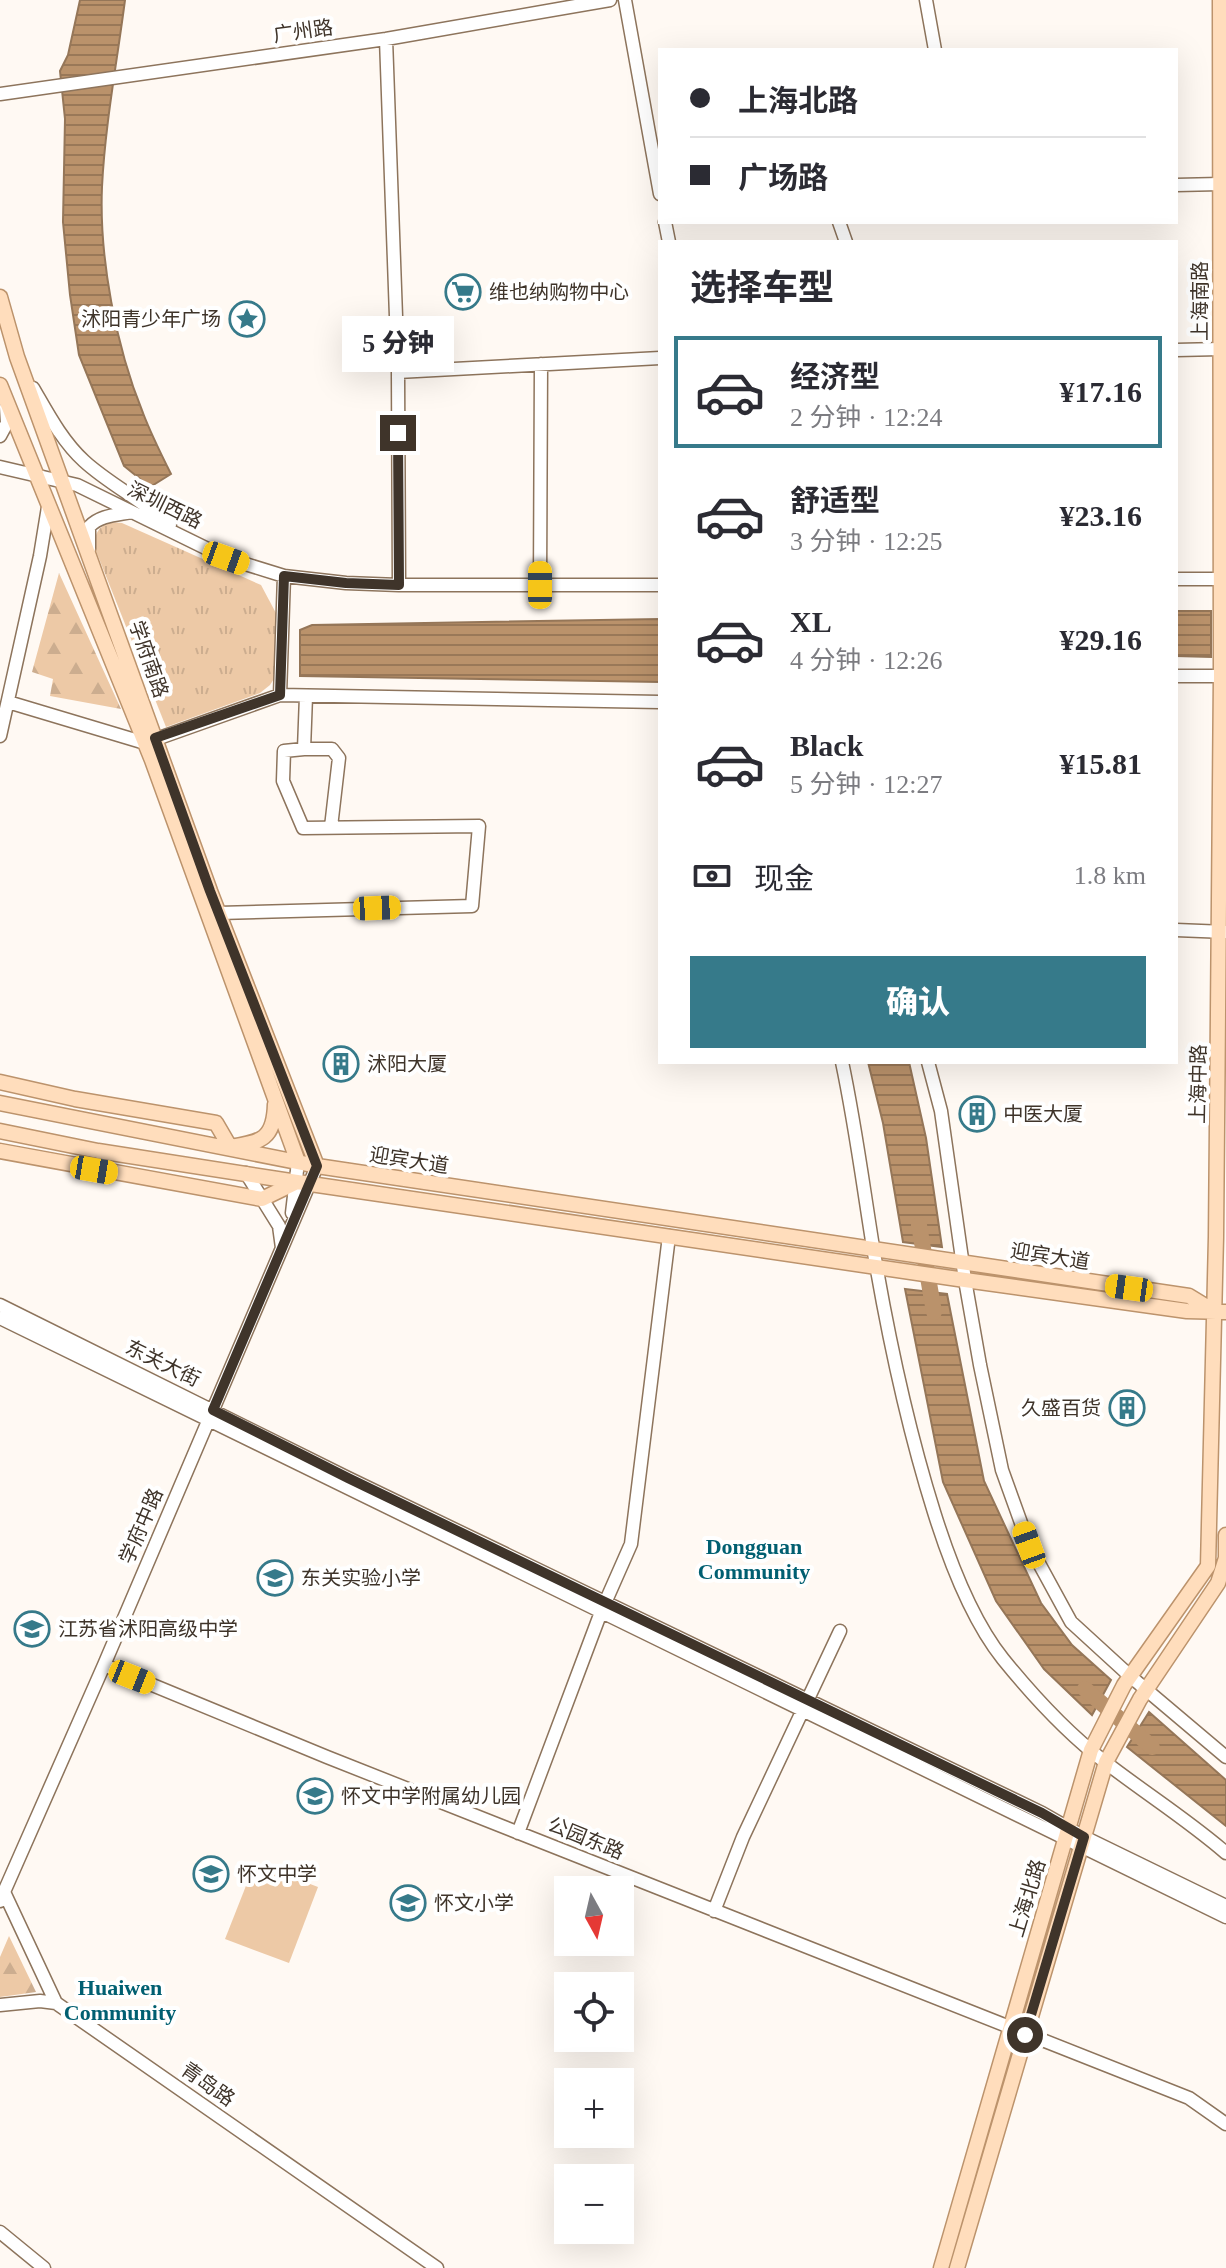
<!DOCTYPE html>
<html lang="zh">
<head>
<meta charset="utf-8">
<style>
  :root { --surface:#fff; --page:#f7f7f7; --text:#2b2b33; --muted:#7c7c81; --line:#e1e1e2; --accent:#367a8a }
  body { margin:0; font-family:"Times New Roman","Noto Sans SC",serif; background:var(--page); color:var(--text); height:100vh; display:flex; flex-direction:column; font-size:30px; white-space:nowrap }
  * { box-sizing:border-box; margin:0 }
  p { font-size:26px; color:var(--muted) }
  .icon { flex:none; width:44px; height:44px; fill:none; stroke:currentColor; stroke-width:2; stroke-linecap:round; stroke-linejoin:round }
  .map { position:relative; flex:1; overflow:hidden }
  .side { position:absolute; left:658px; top:240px; width:520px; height:824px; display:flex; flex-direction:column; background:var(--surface); border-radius:0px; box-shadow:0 8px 32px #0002 }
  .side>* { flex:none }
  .top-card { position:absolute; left:658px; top:48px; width:520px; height:176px; border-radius:0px; box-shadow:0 8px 32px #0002; display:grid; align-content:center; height:176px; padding:0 32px; background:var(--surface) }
  .needle { width:52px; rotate:172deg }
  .buttons { position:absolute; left:554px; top:1876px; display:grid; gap:16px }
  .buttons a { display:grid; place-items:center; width:80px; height:80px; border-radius:0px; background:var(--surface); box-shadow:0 8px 32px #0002; font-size:40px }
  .end { position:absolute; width:36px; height:36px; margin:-18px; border:10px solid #3f342a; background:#fff; box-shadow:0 0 0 4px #fff }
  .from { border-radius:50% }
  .bubble { position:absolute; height:56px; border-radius:0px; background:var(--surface); box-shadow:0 8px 32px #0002; font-size:26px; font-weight:800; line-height:56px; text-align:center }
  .car { position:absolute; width:24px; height:48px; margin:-24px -12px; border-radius:10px; box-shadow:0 0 6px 2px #0007; background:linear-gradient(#f5c518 24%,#345 0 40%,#f5c518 0 76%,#345 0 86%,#f5c518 0) }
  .top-card b { display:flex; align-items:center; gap:28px; height:76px; font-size:30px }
  .top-card b+b { border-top:2px solid var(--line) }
  .top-card i { width:20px; height:20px; background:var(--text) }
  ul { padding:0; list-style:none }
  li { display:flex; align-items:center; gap:24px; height:112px; margin:0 16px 12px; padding:0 16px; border:4px solid transparent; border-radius:0px }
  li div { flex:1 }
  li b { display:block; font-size:30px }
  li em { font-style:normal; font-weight:800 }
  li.on { border-color:var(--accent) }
  li>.icon { width:72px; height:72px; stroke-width:1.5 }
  h2 { padding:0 32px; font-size:36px; line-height:96px }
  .pay { display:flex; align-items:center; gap:20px; height:88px; padding:0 32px; font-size:30px }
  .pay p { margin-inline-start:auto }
  .cta { display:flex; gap:16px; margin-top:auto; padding:16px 32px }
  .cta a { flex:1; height:92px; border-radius:0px; background:var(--accent); color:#fff; font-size:32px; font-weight:800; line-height:92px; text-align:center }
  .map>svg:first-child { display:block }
  .forest { fill:url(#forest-firs) }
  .park { fill:url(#park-tufts) }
  .pitch { fill:#edc9a6 }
  .water { fill:url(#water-rules); stroke:#957658; stroke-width:2 }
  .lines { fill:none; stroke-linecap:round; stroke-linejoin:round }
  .river { stroke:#ba926b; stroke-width:16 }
  .minor-casing { stroke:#8d745c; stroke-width:15 }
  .major-casing { stroke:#bc936c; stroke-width:17 }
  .minor { stroke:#fff; stroke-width:12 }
  .major { stroke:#ffddbc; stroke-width:14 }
  .route { stroke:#3f342a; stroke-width:10 }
  .labels { text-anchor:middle; stroke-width:8; stroke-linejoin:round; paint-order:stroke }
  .street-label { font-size:20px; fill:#3f342a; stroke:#fff }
  .poi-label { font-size:20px; fill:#3f342a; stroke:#fff; text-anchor:start }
  .neighbourhood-label { font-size:22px; font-weight:bold; fill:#005f71; stroke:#fff }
</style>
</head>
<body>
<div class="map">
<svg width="1226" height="2268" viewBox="0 0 1226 2268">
  <defs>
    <pattern id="forest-firs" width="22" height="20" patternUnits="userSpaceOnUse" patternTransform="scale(2)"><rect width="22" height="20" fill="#edc9a6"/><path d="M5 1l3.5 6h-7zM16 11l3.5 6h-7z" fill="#ccad8f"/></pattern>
    <pattern id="park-tufts" width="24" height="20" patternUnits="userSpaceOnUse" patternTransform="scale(2)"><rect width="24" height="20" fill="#edc9a6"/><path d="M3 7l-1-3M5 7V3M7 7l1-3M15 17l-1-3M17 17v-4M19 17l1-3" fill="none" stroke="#ccad8f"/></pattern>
    <pattern id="water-rules" width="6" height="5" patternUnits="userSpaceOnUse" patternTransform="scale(2)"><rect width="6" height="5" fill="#ba926b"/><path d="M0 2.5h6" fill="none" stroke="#997858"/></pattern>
  </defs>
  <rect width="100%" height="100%" fill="#fff9f3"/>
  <path class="forest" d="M59,573L121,709L50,696L53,679L32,672Z
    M9,1936L36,1992L0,1997V1957Z"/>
  <path class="park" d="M111,522L122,523L261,585L277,615L279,671L270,685L260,693L166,727L94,546C95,533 98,527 111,522Z"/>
  <path class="pitch" d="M255,1863L318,1887L289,1963L225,1939Z"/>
  <path class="water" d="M80,0H125C117,62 105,125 102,187C99,258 116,347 143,413C151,434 161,454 171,474L150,487L124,466L79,355L70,295L63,222L65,119L60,71L68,55Z
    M1176,611H1211V657L1176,656Z
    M660,619V682L300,676V630L312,625Z
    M868,1062H909L926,1138L942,1247L903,1242L883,1123Z
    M905,1289L947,1294L984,1481L1041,1603L1072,1645L1111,1680L1092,1715L1044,1669L996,1601L943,1482Z
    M1149,1712L1226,1780V1826L1127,1747Z"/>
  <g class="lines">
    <path class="river" d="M919,1225L934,1312
      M1085,1689L1152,1747"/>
    <defs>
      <path id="minor" d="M625,0L660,194
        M926,0L935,50
        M386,39L398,372L399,585
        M0,94L386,39L610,0
        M1176,185L1220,184
        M665,222L669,242
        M839,222L846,242
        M1176,350L1220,349
        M398,372L660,358
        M33,388C47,412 62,441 84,461C110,485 144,501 170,525
        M0,436L7,423L6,407
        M0,467L77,485L226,558L284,576L346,583L399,585H660
        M89,549V527C100,515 117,515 132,512
        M1176,579H1226
        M540,585L541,364
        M1176,676H1226
        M280,695L284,576
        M8,702L145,743L280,695L660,702
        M0,736L40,556L48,507
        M304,749H332L339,758L331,827
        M219,913L472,906L479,826L303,828L283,781L284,751L304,749L306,696
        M1176,930L1226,932
        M842,1062C855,1123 863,1185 873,1247C888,1336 907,1426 934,1512C949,1560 971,1619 1003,1659C1033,1696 1067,1733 1105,1762C1145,1793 1188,1820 1226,1853
        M928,1062L941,1111L965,1280L980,1365L1002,1470L1029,1545L1071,1622L1130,1676L1226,1757
        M246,1173L279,1226L282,1248
        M292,1213L298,1162
        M0,1305L348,1478L1042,1813L1084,1837L1226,1906
        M0,1318L1226,1917
        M104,1665L327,1757L1189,2098L1226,2124
        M518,1833L601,1612L631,1544L669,1236
        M4,1892L56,2003L437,2268
        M0,1901L104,1665L317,1166
        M714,1911L743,1837L840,1631
        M0,2005L40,2001L56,2003
        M0,2232L44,2268"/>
      <path id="major" d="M0,297L17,357L210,891L317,1166
        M0,385L152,760L298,1162
        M0,1082L75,1099L216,1123L230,1147C262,1142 274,1139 275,1104
        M0,1103L317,1166L1189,1296L1212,1310
        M0,1131L98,1151L297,1182L965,1280L1187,1311L1226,1312
        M0,1151L262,1199L297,1182
        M941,2268L1091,1750L1124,1685L1208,1566L1216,1237L1221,676L1220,0
        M957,2268L1106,1762L1140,1699L1218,1583L1226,1558V1535"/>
    </defs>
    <use href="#minor" class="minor-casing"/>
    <use href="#major" class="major-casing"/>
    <use href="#minor" class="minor"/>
    <use href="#major" class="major"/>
  </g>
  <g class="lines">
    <path class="route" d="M398,433L399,585L346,583L284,576L280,695L155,738L210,891L317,1166L213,1410L348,1478L1042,1813L1084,1837L1025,2035"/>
  </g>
  <defs>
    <symbol id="supermarket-ring" viewBox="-11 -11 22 22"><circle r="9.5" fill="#fff" stroke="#367a8a" stroke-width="1.5"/><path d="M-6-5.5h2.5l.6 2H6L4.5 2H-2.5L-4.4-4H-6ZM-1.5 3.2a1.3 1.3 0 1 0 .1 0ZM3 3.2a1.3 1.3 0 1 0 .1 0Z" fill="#367a8a"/></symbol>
    <symbol id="sight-ring" viewBox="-11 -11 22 22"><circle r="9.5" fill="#fff" stroke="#367a8a" stroke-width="1.5"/><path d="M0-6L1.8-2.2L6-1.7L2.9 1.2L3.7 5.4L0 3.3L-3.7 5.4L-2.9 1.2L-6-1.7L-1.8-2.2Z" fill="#367a8a"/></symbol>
    <symbol id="building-ring" viewBox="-11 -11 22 22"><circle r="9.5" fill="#fff" stroke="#367a8a" stroke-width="1.5"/><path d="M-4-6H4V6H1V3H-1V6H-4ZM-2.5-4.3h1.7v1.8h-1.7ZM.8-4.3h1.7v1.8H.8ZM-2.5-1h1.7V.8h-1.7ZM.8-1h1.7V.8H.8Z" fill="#367a8a"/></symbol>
    <symbol id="school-ring" viewBox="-11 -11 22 22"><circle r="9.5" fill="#fff" stroke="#367a8a" stroke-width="1.5"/><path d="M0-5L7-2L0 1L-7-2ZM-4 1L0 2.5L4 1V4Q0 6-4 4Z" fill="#367a8a"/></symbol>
  </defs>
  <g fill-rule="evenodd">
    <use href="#supermarket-ring" x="443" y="272" width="40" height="40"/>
    <use href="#sight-ring" x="227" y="299" width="40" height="40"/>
    <use href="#building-ring" x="321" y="1044" width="40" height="40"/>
    <use href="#building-ring" x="957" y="1094" width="40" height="40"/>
    <use href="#building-ring" x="1107" y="1388" width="40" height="40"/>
    <use href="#school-ring" x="255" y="1558" width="40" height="40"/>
    <use href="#school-ring" x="12" y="1609" width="40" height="40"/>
    <use href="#school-ring" x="295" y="1776" width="40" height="40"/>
    <use href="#school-ring" x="191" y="1854" width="40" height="40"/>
    <use href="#school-ring" x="388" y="1883" width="40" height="40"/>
  </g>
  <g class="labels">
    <g class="street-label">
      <text transform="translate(303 31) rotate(-8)" y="7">广州路</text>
      <text transform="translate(1200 301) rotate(-90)" y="7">上海南路</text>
      <text transform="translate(165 505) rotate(26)" y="7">深圳西路</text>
      <text transform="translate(149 659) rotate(71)" y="7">学府南路</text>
      <text transform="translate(1198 1084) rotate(-89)" y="7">上海中路</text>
      <text transform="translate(409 1160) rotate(9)" y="7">迎宾大道</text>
      <text transform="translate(1050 1256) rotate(9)" y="7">迎宾大道</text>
      <text transform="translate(163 1363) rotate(26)" y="7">东关大街</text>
      <text transform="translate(141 1526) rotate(-67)" y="7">学府中路</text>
      <text transform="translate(586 1838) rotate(22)" y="7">公园东路</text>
      <text transform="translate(1027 1898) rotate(-73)" y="7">上海北路</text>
      <text transform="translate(208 2084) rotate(35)" y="7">青岛路</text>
    </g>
    <g class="poi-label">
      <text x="489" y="299">维也纳购物中心</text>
      <text x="221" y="326" text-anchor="end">沭阳青少年广场</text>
      <text x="367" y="1071">沭阳大厦</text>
      <text x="1003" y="1121">中医大厦</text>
      <text x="1101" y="1415" text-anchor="end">久盛百货</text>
      <text x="301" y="1585">东关实验小学</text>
      <text x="58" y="1636">江苏省沭阳高级中学</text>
      <text x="341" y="1803">怀文中学附属幼儿园</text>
      <text x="237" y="1881">怀文中学</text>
      <text x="434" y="1910">怀文小学</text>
    </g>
    <g class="neighbourhood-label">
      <text x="754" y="1554">Dongguan<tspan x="754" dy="25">Community</tspan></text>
      <text x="120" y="1995">Huaiwen<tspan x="120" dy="25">Community</tspan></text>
    </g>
  </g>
</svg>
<div class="buttons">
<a><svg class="needle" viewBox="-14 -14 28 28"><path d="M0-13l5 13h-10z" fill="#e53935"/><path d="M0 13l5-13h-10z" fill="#7c7c81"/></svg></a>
<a><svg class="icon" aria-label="locate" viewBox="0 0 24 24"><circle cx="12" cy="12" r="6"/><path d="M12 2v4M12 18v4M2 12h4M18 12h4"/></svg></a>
<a>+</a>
<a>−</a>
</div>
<i class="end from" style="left:1025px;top:2035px"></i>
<i class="end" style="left:398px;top:433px"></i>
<div class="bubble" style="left:342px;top:316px;width:112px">5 分钟</div>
<i class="car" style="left:226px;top:558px;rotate:110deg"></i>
<i class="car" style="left:540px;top:585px;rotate:0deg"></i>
<i class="car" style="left:377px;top:908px;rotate:88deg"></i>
<i class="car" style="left:94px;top:1170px;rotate:100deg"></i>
<i class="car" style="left:1129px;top:1288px;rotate:278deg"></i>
<i class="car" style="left:1029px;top:1545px;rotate:340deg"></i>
<i class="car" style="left:132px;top:1677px;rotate:112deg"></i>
<div class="top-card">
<b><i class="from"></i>上海北路</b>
<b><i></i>广场路</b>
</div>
<section class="side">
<h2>选择车型</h2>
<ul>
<li class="on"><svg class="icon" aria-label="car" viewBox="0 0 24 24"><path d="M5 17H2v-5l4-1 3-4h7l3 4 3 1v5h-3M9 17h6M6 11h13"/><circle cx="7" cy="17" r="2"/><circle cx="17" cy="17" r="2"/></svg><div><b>经济型</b><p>2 分钟 · 12:24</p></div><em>¥17.16</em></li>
<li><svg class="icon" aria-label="car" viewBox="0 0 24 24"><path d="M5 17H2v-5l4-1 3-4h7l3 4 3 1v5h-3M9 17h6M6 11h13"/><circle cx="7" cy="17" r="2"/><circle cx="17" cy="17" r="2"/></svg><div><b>舒适型</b><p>3 分钟 · 12:25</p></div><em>¥23.16</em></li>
<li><svg class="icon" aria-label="car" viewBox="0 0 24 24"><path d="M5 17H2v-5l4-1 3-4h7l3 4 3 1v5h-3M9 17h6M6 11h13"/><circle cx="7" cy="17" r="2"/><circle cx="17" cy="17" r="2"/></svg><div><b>XL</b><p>4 分钟 · 12:26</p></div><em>¥29.16</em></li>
<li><svg class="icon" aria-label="car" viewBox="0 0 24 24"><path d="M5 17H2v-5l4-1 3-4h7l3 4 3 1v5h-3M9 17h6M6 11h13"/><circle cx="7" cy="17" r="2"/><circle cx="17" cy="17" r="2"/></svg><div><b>Black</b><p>5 分钟 · 12:27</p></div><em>¥15.81</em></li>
</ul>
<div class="pay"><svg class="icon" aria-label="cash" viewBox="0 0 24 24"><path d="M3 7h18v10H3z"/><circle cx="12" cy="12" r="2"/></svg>现金<p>1.8 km</p></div>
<div class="cta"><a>确认</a></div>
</section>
</div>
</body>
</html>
